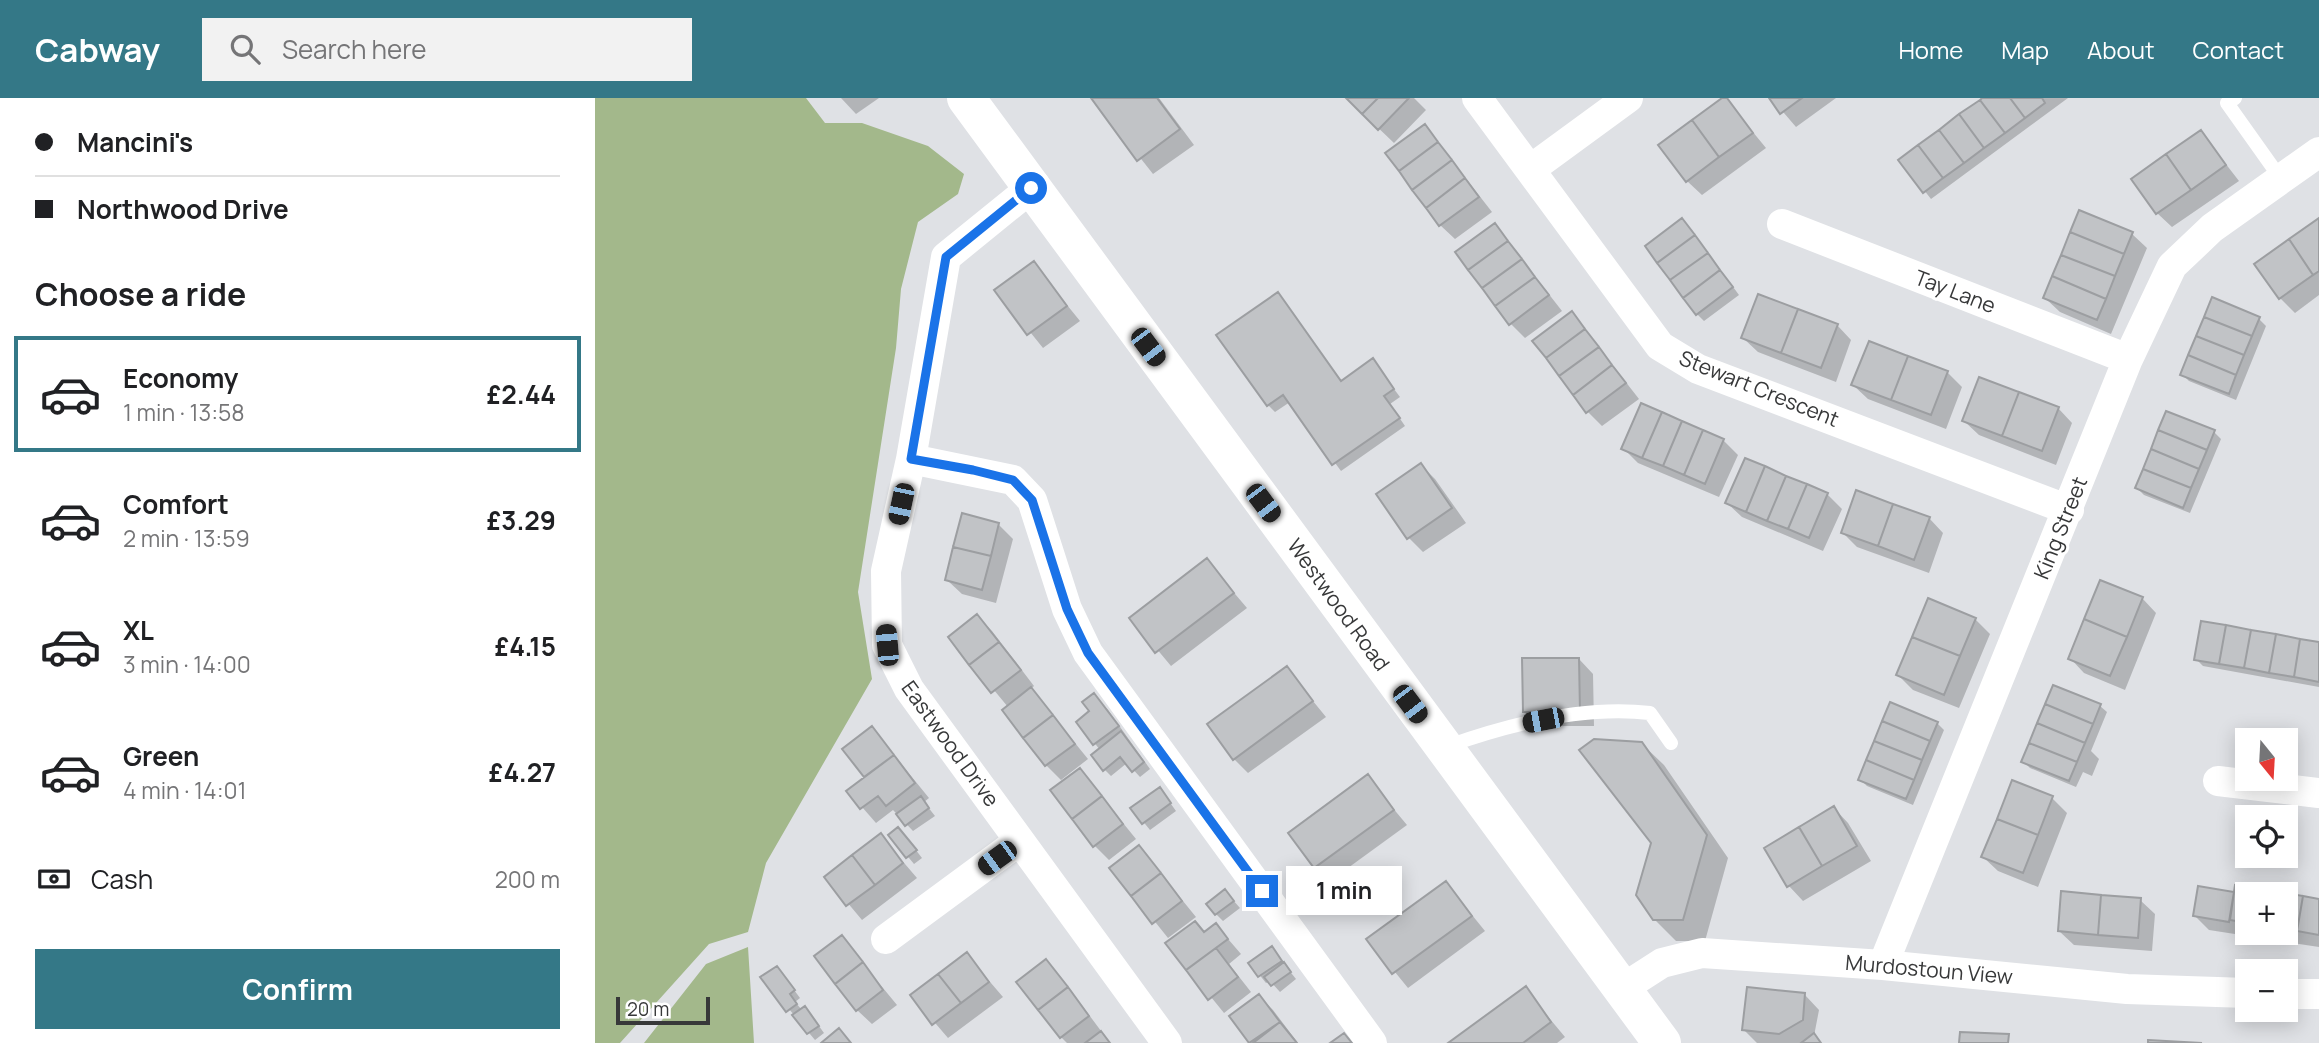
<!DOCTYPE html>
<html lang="en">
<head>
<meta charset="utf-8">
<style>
  :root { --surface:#fff; --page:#f2f2f2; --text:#202124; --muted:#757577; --line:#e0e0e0; --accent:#347887 }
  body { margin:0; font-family:Manrope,sans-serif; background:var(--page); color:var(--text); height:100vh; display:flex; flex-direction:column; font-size:26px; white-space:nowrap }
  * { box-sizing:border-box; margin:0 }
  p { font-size:23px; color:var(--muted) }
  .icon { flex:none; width:38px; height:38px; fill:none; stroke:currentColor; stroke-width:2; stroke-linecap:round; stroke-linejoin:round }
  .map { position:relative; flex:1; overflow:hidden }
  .panel { display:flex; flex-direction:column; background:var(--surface); width:595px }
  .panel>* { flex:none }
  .top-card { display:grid; align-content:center; height:154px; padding:0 35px; background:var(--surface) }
  .needle { width:46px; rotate:162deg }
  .tools { position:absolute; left:1640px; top:630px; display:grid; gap:14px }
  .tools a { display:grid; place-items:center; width:63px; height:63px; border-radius:0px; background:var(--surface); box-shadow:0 4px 18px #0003; font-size:35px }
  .scale { position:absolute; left:21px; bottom:18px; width:94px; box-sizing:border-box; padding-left:7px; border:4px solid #373839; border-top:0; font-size:19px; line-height:24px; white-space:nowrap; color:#373839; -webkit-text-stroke:5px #fff; paint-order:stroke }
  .end { position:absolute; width:32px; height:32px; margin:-16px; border:9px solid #1a73e8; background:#fff; box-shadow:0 0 0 4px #fff }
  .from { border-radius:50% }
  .bubble { position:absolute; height:49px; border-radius:0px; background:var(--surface); box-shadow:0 4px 18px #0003; font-size:23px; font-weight:700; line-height:49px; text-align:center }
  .car { position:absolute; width:21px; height:42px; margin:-21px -10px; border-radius:9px; box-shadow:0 0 5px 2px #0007; background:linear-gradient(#222 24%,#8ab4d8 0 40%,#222 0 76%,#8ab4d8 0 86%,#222 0) }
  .top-card b { display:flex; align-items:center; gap:24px; height:66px; font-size:26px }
  .top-card b+b { border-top:2px solid var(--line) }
  .top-card i { width:18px; height:18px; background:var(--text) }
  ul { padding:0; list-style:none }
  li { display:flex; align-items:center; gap:21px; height:116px; margin:0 14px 10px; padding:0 21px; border:4px solid transparent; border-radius:0px }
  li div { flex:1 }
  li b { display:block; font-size:26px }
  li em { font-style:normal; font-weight:700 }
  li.active { border-color:var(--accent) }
  li>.icon { width:63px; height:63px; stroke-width:1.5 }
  h2 { padding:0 35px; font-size:32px; line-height:84px }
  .pay { display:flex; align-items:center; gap:18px; height:77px; padding:0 35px; font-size:26px }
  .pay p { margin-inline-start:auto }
  .cta { display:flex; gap:14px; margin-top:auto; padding:14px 35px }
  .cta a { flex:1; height:80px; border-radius:0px; background:var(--accent); color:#fff; font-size:28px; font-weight:700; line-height:80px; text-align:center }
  header { display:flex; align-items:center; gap:42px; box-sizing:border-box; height:98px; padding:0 35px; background:var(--accent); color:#fff }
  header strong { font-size:33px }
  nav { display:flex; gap:38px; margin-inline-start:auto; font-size:24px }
  .search { width:490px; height:63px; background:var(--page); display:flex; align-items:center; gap:18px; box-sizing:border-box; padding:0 24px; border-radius:0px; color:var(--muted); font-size:26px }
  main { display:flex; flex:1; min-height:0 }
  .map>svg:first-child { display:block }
  .green { fill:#a3b88b }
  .shadow { fill:#0003 }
  .building { fill:#c1c3c6; stroke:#9c9ea1; stroke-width:2 }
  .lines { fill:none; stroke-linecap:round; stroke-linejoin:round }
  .service { stroke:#fff; stroke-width:14 }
  .minor { stroke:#fff; stroke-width:30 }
  .primary { stroke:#fff; stroke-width:38 }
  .route { stroke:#1a73e8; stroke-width:9 }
  .labels { text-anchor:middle; stroke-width:6; stroke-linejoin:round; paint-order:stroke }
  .street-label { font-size:21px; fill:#373839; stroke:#fff }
</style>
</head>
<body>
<header>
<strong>Cabway</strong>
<div class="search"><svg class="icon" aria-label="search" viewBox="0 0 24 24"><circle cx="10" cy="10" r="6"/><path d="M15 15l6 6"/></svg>Search here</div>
<nav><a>Home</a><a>Map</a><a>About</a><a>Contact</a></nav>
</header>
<main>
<section class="panel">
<div class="top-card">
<b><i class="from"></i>Mancini's</b>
<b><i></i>Northwood Drive</b>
</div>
<h2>Choose a ride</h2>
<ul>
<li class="active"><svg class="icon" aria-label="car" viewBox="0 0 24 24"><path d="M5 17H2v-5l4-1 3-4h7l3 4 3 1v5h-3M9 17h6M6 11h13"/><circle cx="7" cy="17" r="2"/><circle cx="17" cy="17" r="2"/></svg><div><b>Economy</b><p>1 min · 13:58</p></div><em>£2.44</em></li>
<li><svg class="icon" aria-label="car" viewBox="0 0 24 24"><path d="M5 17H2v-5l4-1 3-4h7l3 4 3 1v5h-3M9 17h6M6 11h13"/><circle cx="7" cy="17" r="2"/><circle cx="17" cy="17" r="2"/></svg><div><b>Comfort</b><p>2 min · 13:59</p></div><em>£3.29</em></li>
<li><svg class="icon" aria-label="car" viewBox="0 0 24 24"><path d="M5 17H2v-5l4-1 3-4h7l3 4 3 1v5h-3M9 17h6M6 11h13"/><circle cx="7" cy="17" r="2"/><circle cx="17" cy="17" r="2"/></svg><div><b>XL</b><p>3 min · 14:00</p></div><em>£4.15</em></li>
<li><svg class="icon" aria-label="car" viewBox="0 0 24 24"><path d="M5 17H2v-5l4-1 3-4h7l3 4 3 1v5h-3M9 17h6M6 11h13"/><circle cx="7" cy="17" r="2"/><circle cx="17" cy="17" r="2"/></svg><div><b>Green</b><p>4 min · 14:01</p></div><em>£4.27</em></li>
</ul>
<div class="pay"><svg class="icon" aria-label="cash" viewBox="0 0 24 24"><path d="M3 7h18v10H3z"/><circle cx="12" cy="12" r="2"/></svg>Cash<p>200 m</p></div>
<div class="cta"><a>Confirm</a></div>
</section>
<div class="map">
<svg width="1724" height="945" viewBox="0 0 1724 945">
  <rect width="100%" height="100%" fill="#dfe1e5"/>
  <path class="green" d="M0,0H211L230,25H267L333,48L369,76L363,96L323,124L306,191L301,250L263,494L277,581L171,765L153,834L114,846L25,945H0Z
    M153,849L159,945H49L111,866Z"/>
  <path class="shadow" d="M246,0H284L261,16Z
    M498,0H564L599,47L558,76Z
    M752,0H819L831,12L799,45Z
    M1130,0L1171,50L1107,97L1092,83Z
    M1176,0H1241L1201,29Z
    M1390,0H1473L1336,101L1306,63Z
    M830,28L897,114L860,141L845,127Z
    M1606,34L1644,83L1577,129L1562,115Z
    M1724,122V197L1700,215L1685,200Z
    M900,127L967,213L930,240L915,225Z
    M1094,129L1144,197L1109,223L1102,216Z
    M1537,136L1552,150L1516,236L1465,214L1450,200Z
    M438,165L485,223L448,250L402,193Z
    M682,196L747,285L778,263L805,299L795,306L810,328L746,373L695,304L680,314L673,307L624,237Z
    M977,215L1044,301L1007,328L992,313Z
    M1664,221L1671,228L1641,302L1594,283L1587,276Z
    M1242,227L1256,242L1241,284L1163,254L1148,240Z
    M1352,274L1367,289L1351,331L1273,301L1258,287Z
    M1463,310L1477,325L1461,367L1384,337L1369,323Z
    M1619,334L1626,341L1595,415L1549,397L1542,390Z
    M1128,342L1143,357L1124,399L1043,365L1029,351Z
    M826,367L840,381L871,425L828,454L814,440Z
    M1232,396L1247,411L1228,453L1147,419L1132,405Z
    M1334,420L1348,435L1334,475L1262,449L1248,435Z
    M403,426L418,441L401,505L367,496L352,482Z
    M612,463L652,510L576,568L536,520Z
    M1547,500L1561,515L1530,592L1489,575L1475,560Z
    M382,518L397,533L439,588L436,591L493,661L466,682L451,667L409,612L413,609L355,539Z
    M1380,521L1395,536L1364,610L1318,592L1303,577Z
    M1724,545V589L1608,568L1601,561Z
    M984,561L998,576L999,628H944L929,614Z
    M691,570L731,619L653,675L639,661Z
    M499,597L513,612L555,671L545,679L532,665L516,678L509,671L505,652L483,624L497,614Z
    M1505,608L1512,614L1496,653L1504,661L1497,678L1488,674L1481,689L1435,670L1428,663Z
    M1342,625L1349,632L1318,707L1272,688L1265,681Z
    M277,630L334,700L329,704L340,718L318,733L298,712L281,725L253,693L272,680L250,651Z
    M1046,645L1069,667L1133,760L1110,843H1081L1059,821L1058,745Z
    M485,672L541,741L514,762L500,748Z
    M772,679L812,727L735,783L720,769Z
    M571,699L581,713L555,732L538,711Z
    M1457,700L1472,715L1443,789L1403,773L1388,759Z
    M1239,710L1253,725L1276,763L1208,803L1194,788L1171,750Z
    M295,737L310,738L327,760L319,766Z
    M286,738L322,780L267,822L231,779Z
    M544,749L601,819L573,840L517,770Z
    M851,785L890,833L813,890L773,841Z
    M1642,789L1686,796H1652V835H1690V797L1724,803V849L1614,832L1599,817L1604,790L1640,796Z
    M630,793L645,810L628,823L621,816Z
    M1545,802L1560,816L1557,853L1479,847L1464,833Z
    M621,827L646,856L634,866L656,894L629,915L573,846L610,836Z
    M246,839L302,907L277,926L262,912Z
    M677,851L701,881L685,894L675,883L671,885L655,865Z
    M371,856L408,899L353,940L317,898Z
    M451,863L465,878L515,945H472L466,939L424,884Z
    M188,877L205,900L200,904L207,912L210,910L216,917L229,935L220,942L168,880Z
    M930,891L970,939L962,945H856Z
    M1210,897L1224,912L1219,938L1226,945H1162L1149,932Z
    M664,898L678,912L703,945H656L636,919Z"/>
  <path class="building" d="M496,0H562L585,31L542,63Z
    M751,0H783L767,16Z
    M783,0H814L783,32L767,16Z
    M1127,0H1132L1158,35L1124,59L1097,22Z
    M1174,0H1207L1185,16Z
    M1387,0H1415L1430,20L1410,35L1385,2Z
    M1415,0H1447L1450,5L1430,20Z
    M1385,2L1410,35L1389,50L1364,16Z
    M1364,16L1389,50L1369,65L1344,32Z
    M1097,22L1124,59L1091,84L1063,47Z
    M830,26L843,44L804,73L790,55Z
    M1344,32L1369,65L1348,80L1323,47Z
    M1606,32L1631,67L1596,92L1571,56Z
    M843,44L857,62L817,92L804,73Z
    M1323,47L1348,80L1328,95L1303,62Z
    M1571,56L1596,92L1561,116L1536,81Z
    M857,62L870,80L831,110L817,92Z
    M870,80L884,99L844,128L831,110Z
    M1484,112L1538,134L1529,156L1475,134Z
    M1087,120L1100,137L1062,165L1050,148Z
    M1724,120V173L1718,177L1694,141Z
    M900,125L913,143L873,172L860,154Z
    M1475,134L1529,156L1520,178L1466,157Z
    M1100,137L1113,155L1075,182L1062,165Z
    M1694,141L1718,177L1684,201L1659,166Z
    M913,143L927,161L887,190L873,172Z
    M1113,155L1125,172L1088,200L1075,182Z
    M1466,157L1520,178L1511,201L1457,178Z
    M927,161L940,179L900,208L887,190Z
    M439,163L472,208L432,237L399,192Z
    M1125,172L1138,189L1101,217L1088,200Z
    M1457,178L1511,201L1502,222L1448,200Z
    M940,179L954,197L914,227L900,208Z
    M683,194L746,283L778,260L799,291L789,298L805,320L737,367L688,297L672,308L621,237Z
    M1163,196L1203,211L1186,255L1146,240Z
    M1617,199L1665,219L1657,238L1609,219Z
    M1203,211L1243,226L1226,270L1186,255Z
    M977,213L990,231L951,260L937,243Z
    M1609,219L1657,238L1649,257L1601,238Z
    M990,231L1004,249L964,278L951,260Z
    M1601,238L1649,257L1641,277L1593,257Z
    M1274,243L1313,258L1296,302L1256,287Z
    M1004,249L1017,267L978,297L964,278Z
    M1593,257L1641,277L1634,296L1585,277Z
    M1313,258L1353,273L1336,317L1296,302Z
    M1017,267L1031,285L991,315L978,297Z
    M1384,279L1424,294L1407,338L1367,323Z
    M1424,294L1464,309L1447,353L1407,338Z
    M1046,305L1067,314L1047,360L1026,351Z
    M1571,313L1620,332L1612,352L1563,332Z
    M1067,314L1087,323L1068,368L1047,360Z
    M1087,323L1108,332L1089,377L1068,368Z
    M1108,332L1129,341L1110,386L1089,377Z
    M1563,332L1612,352L1604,371L1556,351Z
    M1556,351L1604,371L1596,390L1548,371Z
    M1150,360L1170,368L1151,414L1130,405Z
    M826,365L857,410L812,441L781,396Z
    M1170,368L1191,378L1172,423L1151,414Z
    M1548,371L1596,390L1588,410L1540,390Z
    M1191,378L1212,386L1193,431L1172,423Z
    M1212,386L1233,395L1214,440L1193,431Z
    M1261,392L1298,406L1283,448L1246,435Z
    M1298,406L1335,419L1319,462L1283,448Z
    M367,415L404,425L396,458L358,449Z
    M358,449L396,458L387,492L350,482Z
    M612,460L639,495L560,555L534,520Z
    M1505,482L1548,499L1532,539L1489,521Z
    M1333,500L1381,520L1365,558L1317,539Z
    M382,516L404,544L374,567L353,539Z
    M1489,521L1532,539L1515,578L1473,561Z
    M1606,523L1631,527L1624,566L1599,562Z
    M1631,527L1656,532L1649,570L1624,566Z
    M1656,532L1681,536L1674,575L1649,570Z
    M1681,536L1705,541L1699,579L1674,575Z
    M1317,539L1365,558L1349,597L1301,577Z
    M1705,541L1724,544V584L1699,579Z
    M404,544L426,572L396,595L374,567Z
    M927,560H984L985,614H928Z
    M692,568L718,603L638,662L612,626Z
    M1458,587L1506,606L1498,626L1450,606Z
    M436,589L458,617L428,640L407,612Z
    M499,595L524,628L498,647L481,624L494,613L487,604Z
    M1295,604L1343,624L1335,643L1287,623Z
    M1450,606L1498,626L1490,645L1442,625Z
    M458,617L480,646L450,668L428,640Z
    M1287,623L1335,643L1327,662L1279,643Z
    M1442,625L1490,645L1482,664L1434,645Z
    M277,628L299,657L269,679L247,651Z
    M526,633L549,664L537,674L525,659L508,673L496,657Z
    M999,641L1047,644L1112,737L1088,822H1058L1041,797L1056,745L984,652Z
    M1279,643L1327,662L1319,682L1271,662Z
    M1434,645L1482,664L1474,683L1426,664Z
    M299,657L320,685L291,708L283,698L265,711L251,693Z
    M1271,662L1319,682L1311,701L1263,682Z
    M485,670L507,698L477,721L455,692Z
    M773,676L799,712L719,770L693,735Z
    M1417,682L1458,698L1443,737L1402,721Z
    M565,689L576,705L547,726L535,710Z
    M326,698L334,710L310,728L301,716Z
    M507,698L528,726L498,749L477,721Z
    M1239,708L1262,748L1227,768L1204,729Z
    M1402,721L1443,737L1428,775L1386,759Z
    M303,729L322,752L311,760L293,737Z
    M1204,729L1227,768L1192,789L1169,750Z
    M286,735L308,765L280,787L257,757Z
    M544,747L566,775L536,798L514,770Z
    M257,757L280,787L251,808L229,779Z
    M566,775L587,803L557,826L536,798Z
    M851,783L877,818L797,876L771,841Z
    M1640,787L1674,792L1673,796H1652V825L1635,822Z
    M1603,788L1639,794L1634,824L1598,818Z
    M630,791L639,803L620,817L611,806Z
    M1674,792L1708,798L1702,833L1690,832V796H1673Z
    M1466,793L1506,797L1503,837L1463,833Z
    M1506,797L1546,800L1543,840L1503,837Z
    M1708,798L1724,801V837L1702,833Z
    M600,823L609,834L621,825L633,841L591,872L570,845Z
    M247,837L268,864L240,886L219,858Z
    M677,848L687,863L663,879L653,865Z
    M621,850L643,879L613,902L591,872Z
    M372,854L394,884L366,905L343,876Z
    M451,861L473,889L443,912L421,884Z
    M268,864L288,892L261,913L240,886Z
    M689,864L696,874L676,888L669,879Z
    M182,868L200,892L195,896L202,906L191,914L165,879Z
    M343,876L366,905L337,927L315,897Z
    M931,888L956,924L928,945H853Z
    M473,889L494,918L465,940L443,912Z
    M1152,889L1210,895L1208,922L1184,936L1147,932Z
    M664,896L685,924L654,945L634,918Z
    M210,908L224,928L212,936L197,917Z
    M685,924L702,945H658Z
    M244,930L256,945H226Z
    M506,933L515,945H490Z
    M1365,934L1414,936L1413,945H1364Z
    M749,935L757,945H735Z
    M1219,935L1226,945H1206Z
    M1553,942L1607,945H1553Z"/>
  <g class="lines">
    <path class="service" d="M1640,0L1632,5L1686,81
      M853,648C915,626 988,607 1055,615L1076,645"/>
    <path class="minor" d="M882,0L1065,248L1103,271L1474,412
      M936,71L1033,0
      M436,90L351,159L316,361L291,473L292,547L314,591L572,945
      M1187,126L1533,261
      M316,361L418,382L437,402L472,511L493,555L777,945
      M1623,683L1724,695
      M291,841L424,743
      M1288,867L1533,261L1577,168L1617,130L1724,54
      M1025,892L1067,865L1107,855L1288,867L1532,891L1652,895
      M1690,896H1724"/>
    <path class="primary" d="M371,0L1067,945"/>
  </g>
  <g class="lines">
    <path class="route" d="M436,90L351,159L316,361L378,372L418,382L437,402L472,511L493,555L667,793"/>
  </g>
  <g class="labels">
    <g class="street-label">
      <text transform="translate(1360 194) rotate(21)" y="7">Tay Lane</text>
      <text transform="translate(1164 291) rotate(22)" y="7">Stewart Crescent</text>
      <text transform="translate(1466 430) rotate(-68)" y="7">King Street</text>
      <text transform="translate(743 507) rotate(54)" y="7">Westwood Road</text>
      <text transform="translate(355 646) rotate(54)" y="7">Eastwood Drive</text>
      <text transform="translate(1334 872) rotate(5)" y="7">Murdostoun View</text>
    </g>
  </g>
</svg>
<div class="tools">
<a><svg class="needle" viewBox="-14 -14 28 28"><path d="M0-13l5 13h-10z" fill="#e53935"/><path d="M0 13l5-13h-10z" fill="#757577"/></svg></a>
<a><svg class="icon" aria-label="locate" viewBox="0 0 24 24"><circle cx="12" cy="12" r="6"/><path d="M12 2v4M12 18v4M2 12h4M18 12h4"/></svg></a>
<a>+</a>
<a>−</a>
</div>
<div class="scale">20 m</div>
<i class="end from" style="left:436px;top:90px"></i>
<i class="end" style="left:667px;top:793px"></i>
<div class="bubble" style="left:691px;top:768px;width:116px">1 min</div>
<i class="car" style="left:553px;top:249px;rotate:143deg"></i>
<i class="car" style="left:668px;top:405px;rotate:143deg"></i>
<i class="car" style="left:306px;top:406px;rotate:192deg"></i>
<i class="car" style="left:292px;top:547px;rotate:355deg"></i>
<i class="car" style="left:815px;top:606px;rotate:143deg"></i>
<i class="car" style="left:948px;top:622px;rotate:259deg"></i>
<i class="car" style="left:402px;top:760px;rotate:234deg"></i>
</div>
</main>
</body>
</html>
